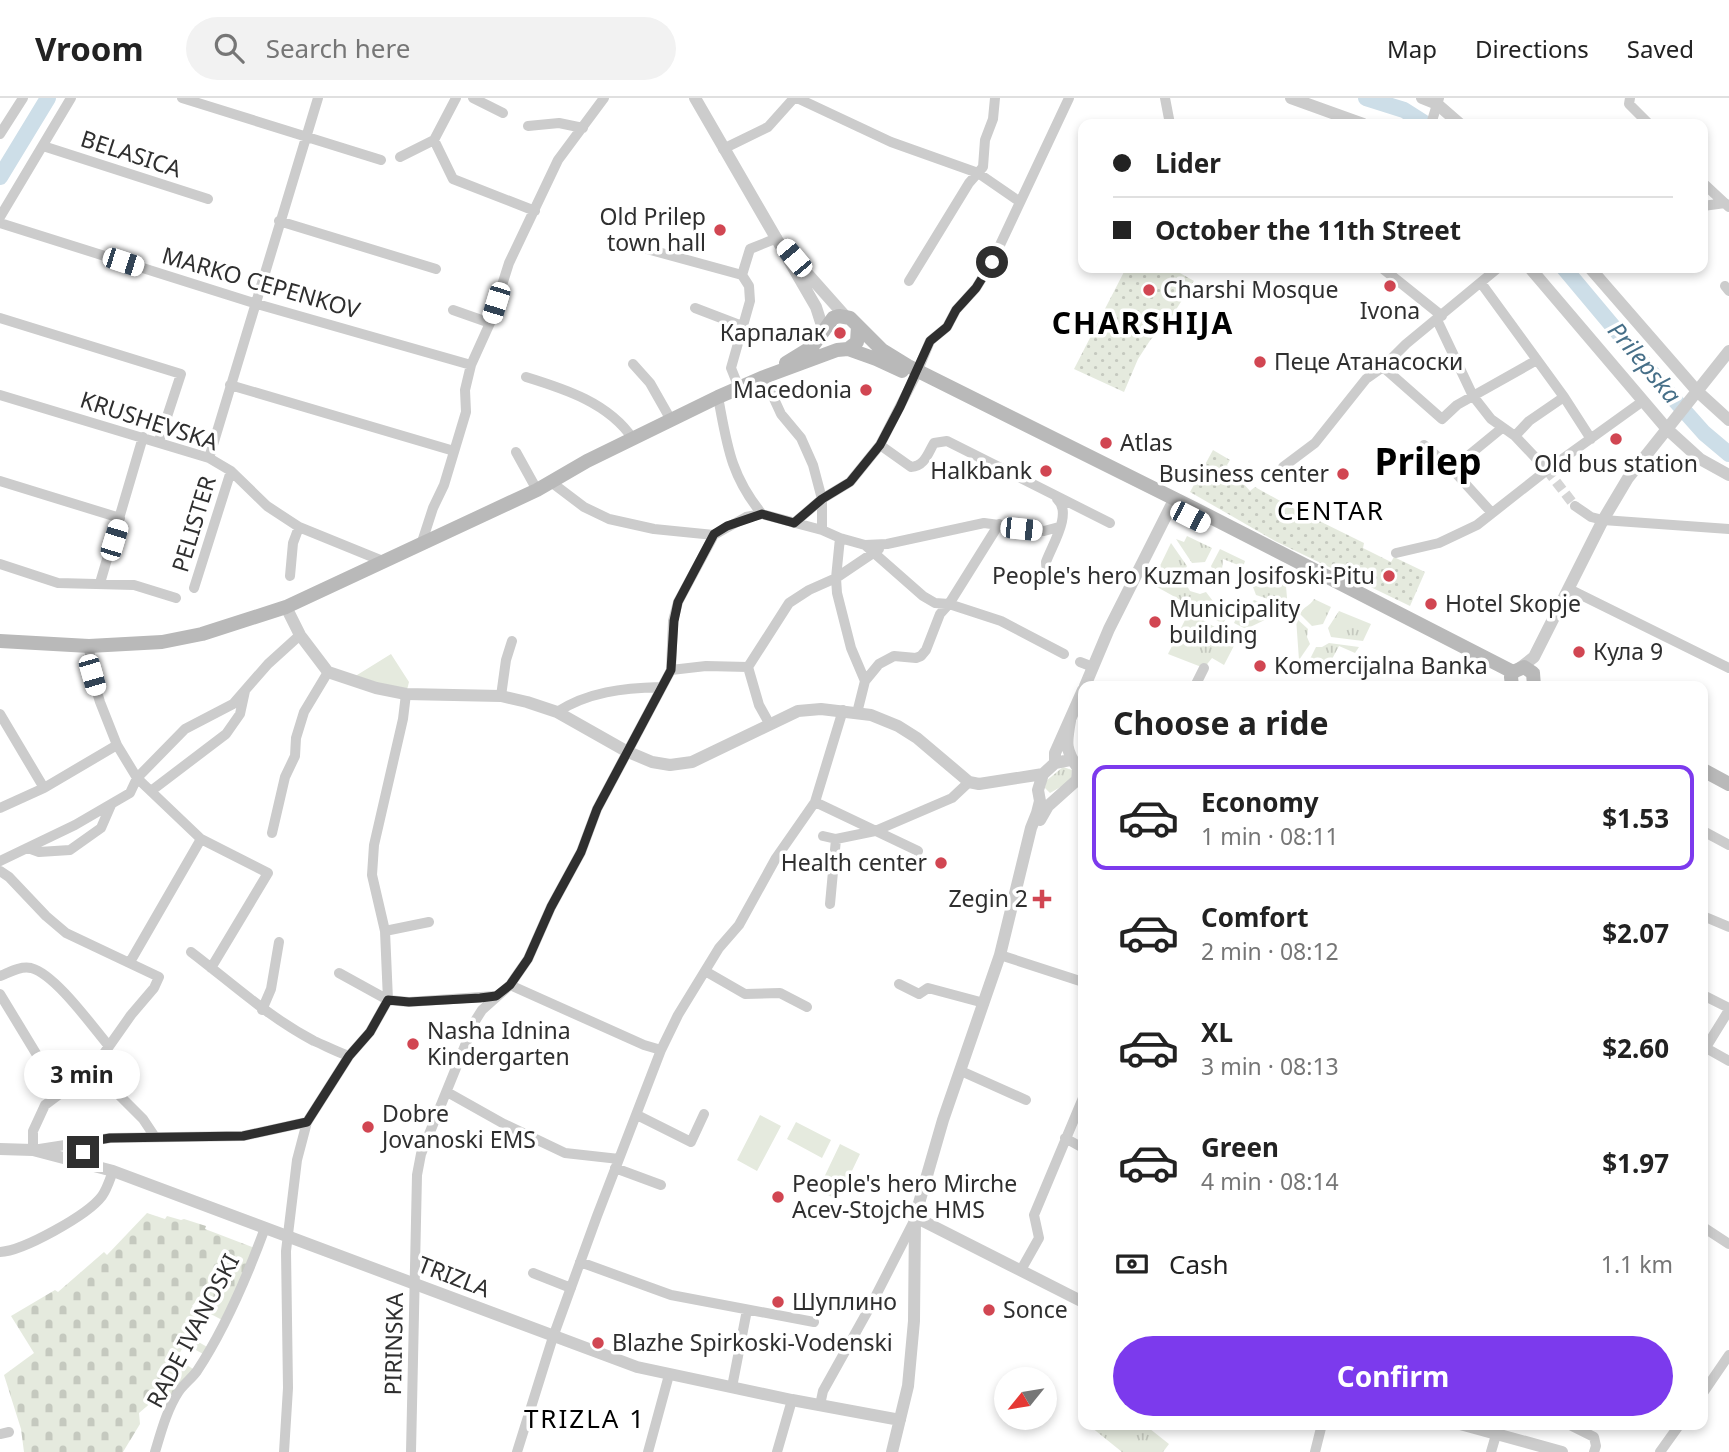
<!DOCTYPE html>
<html lang="en">
<head>
<meta charset="utf-8">
<style>
  :root { --surface:#fff; --page:#f2f2f2; --text:#222; --muted:#767676; --line:#e0e0e0; --accent:#7c3aed }
  body { margin:0; font-family:"Noto Sans",sans-serif; background:var(--page); color:var(--text); height:100vh; display:flex; flex-direction:column; font-size:26px; white-space:nowrap }
  * { box-sizing:border-box; margin:0 }
  p { font-size:23px; color:var(--muted) }
  .icon { flex:none; width:38px; height:38px; fill:none; stroke:currentColor; stroke-width:2; stroke-linecap:round; stroke-linejoin:round }
  .map { position:relative; flex:1; overflow:hidden }
  .details { position:absolute; left:1078px; top:583px; width:630px; height:749px; display:flex; flex-direction:column; background:var(--surface); border-radius:14px; box-shadow:0 4px 10px #0003 }
  .details>* { flex:none }
  .guide { position:absolute; left:1078px; top:21px; width:630px; height:154px; border-radius:14px; box-shadow:0 4px 10px #0003; display:grid; align-content:center; height:154px; padding:0 35px; background:var(--surface) }
  .needle { width:46px; rotate:240deg }
  .buttons { position:absolute; left:994px; top:1269px; display:grid; gap:14px }
  .buttons a { display:grid; place-items:center; width:63px; height:63px; border-radius:50%; background:var(--surface); box-shadow:0 4px 10px #0003; font-size:35px }
  .end { position:absolute; width:32px; height:32px; margin:-16px; border:9px solid #2f2f2f; background:#fff; box-shadow:0 0 0 4px #fff }
  .from { border-radius:50% }
  .bubble { position:absolute; height:49px; border-radius:24px; background:var(--surface); box-shadow:0 4px 10px #0003; font-size:23px; font-weight:700; line-height:49px; text-align:center }
  .car { position:absolute; width:21px; height:42px; margin:-21px -10px; border-radius:9px; box-shadow:0 0 5px 2px #0007; background:linear-gradient(#fff 24%,#345 0 40%,#fff 0 76%,#345 0 86%,#fff 0) }
  .guide b { display:flex; align-items:center; gap:24px; height:66px; font-size:26px }
  .guide b+b { border-top:2px solid var(--line) }
  .guide i { width:18px; height:18px; background:var(--text) }
  ul { padding:0; list-style:none }
  li { display:flex; align-items:center; gap:21px; height:105px; margin:0 14px 10px; padding:0 21px; border:4px solid transparent; border-radius:14px }
  li div { flex:1 }
  li b { display:block; font-size:26px }
  li em { font-style:normal; font-weight:700 }
  li.on { border-color:var(--accent) }
  li>.icon { width:63px; height:63px; stroke-width:1.5 }
  h2 { padding:0 35px; font-size:32px; line-height:84px }
  .pay { display:flex; align-items:center; gap:18px; height:77px; padding:0 35px; font-size:26px }
  .pay p { margin-inline-start:auto }
  .cta { display:flex; gap:14px; margin-top:auto; padding:14px 35px }
  .cta a { flex:1; height:80px; border-radius:42px; background:var(--accent); color:#fff; font-size:28px; font-weight:700; line-height:80px; text-align:center }
  header { display:flex; align-items:center; gap:42px; box-sizing:border-box; height:98px; padding:0 35px; background:var(--surface); border-bottom:2px solid var(--line) }
  header strong { font-size:33px }
  nav { display:flex; gap:38px; margin-inline-start:auto; font-size:24px }
  .search { width:490px; height:63px; background:var(--page); display:flex; align-items:center; gap:18px; box-sizing:border-box; padding:0 24px; border-radius:38px; color:var(--muted); font-size:26px }
  .map>svg:first-child { display:block }
  .grass { fill:url(#grass-tufts) }
  .cemetery { fill:url(#cemetery-stones) }
  .park { fill:url(#park-dots) }
  .pitch { fill:#e5eade }
  .lines { fill:none; stroke-linecap:round; stroke-linejoin:round }
  .river { stroke:#cddee8; stroke-width:16 }
  .minor-tunnel { stroke:#d5d5d5; stroke-width:10; stroke-dasharray:10 5; stroke-linecap:butt }
  .minor { stroke:#ccc; stroke-width:10 }
  .tertiary { stroke:#ccc; stroke-width:12 }
  .secondary { stroke:#b9b9b9; stroke-width:14 }
  .route { stroke:#2f2f2f; stroke-width:9 }
  .poi-dot { fill:#d14652; stroke:#fff; stroke-width:2.5 }
  .labels { text-anchor:middle; stroke-width:7; stroke-linejoin:round; paint-order:stroke }
  .street-label { font-size:23px; fill:#2f2f2f; stroke:#fff }
  .poi-label { font-size:23px; fill:#2f2f2f; stroke:#fff; text-anchor:start }
  .water-label { font-size:24px; font-style:italic; fill:#466f88; stroke:#fff }
  .quarter-label { font-size:26px; letter-spacing:2px; fill:#000; stroke:#fff }
  .district-label { font-size:30px; font-weight:bold; letter-spacing:2px; fill:#000; stroke:#fff }
  .town-label { font-size:37px; font-weight:bold; fill:#000; stroke:#fff }
</style>
</head>
<body>
<header>
<strong>Vroom</strong>
<div class="search"><svg class="icon" aria-label="search" viewBox="0 0 24 24"><circle cx="10" cy="10" r="6"/><path d="M15 15l6 6"/></svg>Search here</div>
<nav><a>Map</a><a>Directions</a><a>Saved</a></nav>
</header>
<div class="map">
<svg width="1729" height="1354" viewBox="0 0 1729 1354">
  <defs>
    <pattern id="grass-tufts" width="24" height="20" patternUnits="userSpaceOnUse" patternTransform="scale(1.75)"><rect width="24" height="20" fill="#e5eade"/><path d="M3 7l-1-3M5 7V3M7 7l1-3M15 17l-1-3M17 17v-4M19 17l1-3" fill="none" stroke="#c5c9bf"/></pattern>
    <pattern id="cemetery-stones" width="16" height="16" patternUnits="userSpaceOnUse" patternTransform="scale(1.75)"><rect width="16" height="16" fill="#e5eade"/><path d="M2 7V4a2 2 0 0 1 4 0v3zM10 15v-3a2 2 0 0 1 4 0v3z" fill="#c5c9bf"/></pattern>
    <pattern id="park-dots" width="8" height="8" patternUnits="userSpaceOnUse" patternTransform="scale(1.75)"><rect width="8" height="8" fill="#e5eade"/><path d="M2 2h.1M6 6h.1" fill="none" stroke="#c5c9bf" stroke-width="1.8" stroke-linecap="round"/></pattern>
  </defs>
  <rect width="100%" height="100%" fill="#fff"/>
  <path class="grass" d="M1187,438L1212,450L1205,464L1192,465L1176,441L1184,444Z
    M1171,445L1187,468L1183,476L1157,474Z
    M1220,451L1245,463L1243,469L1223,461L1221,484L1216,482L1211,468Z
    M1153,479L1183,481L1190,493L1200,496L1206,494L1226,520L1223,526L1150,485Z
    M1270,480L1286,488L1287,500L1283,506L1256,497L1253,489L1262,486Z
    M1314,501L1331,509L1323,526L1312,528L1300,516C1304,508 1310,508 1314,501Z
    M1254,502L1278,511L1275,517L1246,531L1234,525L1242,509L1248,508Z
    M1339,513L1371,526L1363,543L1331,539L1328,530Z
    M1189,514L1237,542L1224,567L1212,560L1204,570L1168,556Z
    M1296,520L1308,531L1307,539L1310,546L1299,562Z
    M1329,545L1359,549L1355,555L1339,548L1325,574L1308,565L1316,549H1322Z
    M1063,669L1072,672L1071,683L1050,695L1045,690L1046,683Z
    M1093,1327H1145L1169,1346L1163,1354H1122L1091,1329Z"/>
  <path class="cemetery" d="M147,1115L165,1121L167,1118L181,1122L184,1121L206,1128L205,1131L257,1151L224,1223L207,1214L211,1207L200,1198L192,1208L204,1218L202,1223L205,1224L201,1232L194,1228L190,1233L197,1237L195,1242L209,1250L205,1257L185,1246L179,1256L187,1260L184,1265L196,1273L170,1309L160,1297L139,1315L140,1326L123,1354H24L21,1331L4,1277L34,1255L11,1218L55,1192L58,1194L104,1154L107,1157Z"/>
  <path class="park" d="M1126,170H1171L1194,183L1167,226L1151,241L1138,261L1124,294L1074,271Z
    M1213,352L1230,362L1227,367L1250,393L1255,389L1291,409L1364,445L1363,450L1391,464L1394,459L1425,474L1410,508L1275,443L1190,394Z"/>
  <path class="pitch" d="M391,556L409,584L406,596L349,582Z
    M760,1017L781,1028L757,1073L737,1062Z
    M796,1024L831,1042L822,1060L787,1041Z
    M840,1046L860,1056L838,1102L818,1092Z"/>
  <g class="lines">
    <path class="river" d="M1366,0L1404,12L1426,26
      M0,79L48,0
      M1564,170L1672,299L1704,335L1729,356"/>
    <path class="minor-tunnel" d="M1547,372L1575,408"/>
    <path class="minor" d="M182,0L381,62
      M473,0L503,15
      M797,0L891,44L978,75L1020,104
      M1165,0L1170,26
      M1630,0L1629,6L1649,26
      M1431,26L1439,0
      M528,28L559,25L583,30
      M0,36L23,0
      M434,42L453,81L535,113
      M43,48L208,101
      M723,51L768,29L794,0
      M400,59L434,42L456,0
      M1703,85L1729,109
      M1703,108L1725,105
      M0,119L71,0
      M279,123L436,171
      M0,125L257,206L471,267
      M647,151L742,177
      M1382,170L1442,218
      M909,183L969,85L983,69L985,42L993,21L995,0
      M1481,185L1564,299L1591,341
      M1725,188L1729,193
      M695,210L742,228
      M453,212L490,225
      M0,220L181,276L159,343
      M1437,222L1473,298L1491,321L1515,338L1547,372
      M633,266L650,285L671,322
      M1383,269L1442,321L1457,307L1537,262
      M526,279C565,291 609,305 633,341
      M764,279L781,316L801,340L813,367L822,401V432
      M230,287L454,353
      M739,290L731,270L750,203L749,188L742,177L750,151L777,140
      M0,297L209,360L231,373L267,408L299,429L385,464
      M718,299C727,346 730,377 762,416
      M1515,338L1529,323L1564,299
      M880,347L911,369C925,368 928,355 934,345L947,343L1110,425
      M1424,347L1452,371L1492,415
      M516,354L537,392
      M209,360L318,0
      M1283,369L1315,345L1366,281L1383,269L1406,246L1498,170
      M1452,371L1502,330
      M0,383L120,420
      M551,384L584,409L609,421L654,431L714,437L746,419L762,416L822,432L840,440L865,447L887,446L984,425L1044,433L1059,429
      M1057,401C1073,415 1052,447 1046,464C1046,474 1050,478 1058,483
      M1575,408L1591,419L1603,422L1729,431
      M794,425L822,401L850,384L880,347L915,279L930,243L947,229L956,212L976,190L992,164L1069,0
      M840,440L836,480L837,495L851,550L865,583L857,615
      M421,447L433,410L444,387L466,314L465,292L471,267L490,225L509,165L558,62L604,0
      M865,447L923,498L935,505L949,506L1001,523L1064,556
      M1396,455L1439,445L1477,427L1547,372L1643,303
      M0,466L58,485L134,487L176,500
      M290,478L293,445L299,429
      M100,485L143,339
      M194,490L231,373
      M1569,491L1729,570
      M89,548L92,577L100,604L117,647L137,680L201,741L268,775L211,870
      M1080,564L1093,569
      M748,569L789,505L809,492L836,480L879,451
      M748,569L759,607L769,625
      M671,572L706,568L748,569
      M865,583L879,566L894,558L916,560L921,558L926,552L940,516L949,506L999,426
      M1195,588L1204,570
      M501,598L506,562L512,543
      M557,614C588,594 623,590 660,589
      M0,616L44,690
      M151,693L226,636L240,616L245,593
      M815,704L918,753
      M0,710L44,690L117,647
      M1703,733L1729,747
      M272,735L285,679L295,658L296,640L304,614L328,574
      M823,738L836,741L875,733L952,700L969,684
      M28,750L39,754L70,752L101,730L111,707
      M0,763L75,727L130,695L137,680L185,631L233,606L268,566L300,537
      M0,773L9,779L46,818L66,835L159,879L154,890L131,917L93,971L45,1007L33,1033V1052L110,1040L243,1038L307,1024
      M830,806L836,741
      M1703,818L1729,829
      M385,833L429,824
      M191,854C233,886 267,918 314,943C326,948 337,954 349,958
      M1000,857L1083,884
      M130,864L201,741
      M705,873L745,896L780,895L807,909
      M339,875L388,902L409,904L495,898
      M0,878C10,874 20,868 31,870C55,876 92,928 108,947
      M899,886L919,896L928,890L984,905
      M510,887L644,947L661,952
      M0,896L60,995
      M1703,897L1729,910
      M262,912L271,891L279,844
      M1706,950L1729,963
      M1703,954L1729,912
      M93,971L143,1021L155,1039
      M961,973L1026,1002
      M447,994L504,1026L565,1055L619,1061
      M637,1017L691,1044L704,1016
      M1065,1040L1083,1050
      M615,1070L661,1087
      M1703,1129L1729,1146
      M0,1154C23,1153 88,1117 102,1098C107,1091 110,1081 113,1073
      M580,1164L671,1197L814,1224
      M1021,1172L1039,1140L1034,1117L1083,1000
      M533,1175L571,1190
      M732,1289L747,1212
      M1703,1295L1729,1257
      M820,1307L823,1293L871,1207L914,1123
      M1568,1326L1594,1339L1596,1348L1594,1354
      M0,1336L9,1334
      M155,1354C161,1334 167,1311 179,1293C184,1286 192,1280 197,1273C226,1229 247,1179 265,1130
      M284,1354L288,1290L286,1153L297,1062L307,1024L349,958L370,934L388,902L385,833L372,777L374,747L403,621L406,596
      M411,1354L417,1077L421,1056L475,923L482,912L510,887L528,861L551,809L581,754L597,711L671,572L673,523L678,504L714,437
      M517,1354L553,1239L597,1118L661,952L678,917L719,850L739,827L776,760L815,704L843,612
      M648,1354L669,1277
      M777,1354L792,1302
      M1315,1354L1322,1326
      M1491,1354L1496,1337
      M1660,1354L1680,1326"/>
    <path class="tertiary" d="M695,0L816,209L824,234
      M1291,0L1363,26
      M1422,0L1437,6L1460,26
      M797,164L845,218
      M1530,170L1667,331L1700,361L1729,377
      M1590,170L1697,293L1729,322
      M286,509L300,537L328,574L376,590L406,596L501,598L527,604L557,614L626,653L652,664L670,667L692,664L798,613L821,611L871,617L898,628L917,640L969,684L979,686L1043,676
      M1520,570L1534,559L1603,422L1628,380L1729,253
      M1085,588L1109,531L1174,402
      M1055,665V655L1083,592
      M1040,722L1048,708L1077,682L1078,670C1065,652 1066,645 1070,623
      M0,1051L33,1052L113,1073L637,1269L792,1302L900,1322
      M915,1119L1083,1204
      M1460,1326L1562,1354
      M892,1354L908,1288L914,1223L915,1119L943,1022L1000,857L1031,730L1037,715L1040,703L1038,692L1043,676L1055,665L1070,662"/>
    <path class="secondary" d="M848,251L876,261L902,273
      M786,265L812,249L833,220L839,218L850,220L882,252L908,268L1195,411L1513,574
      M0,543L89,548L162,544L202,536L286,509L537,392L587,363L718,299L764,279L837,252L848,251L857,244L858,228
      M1512,588L1511,579L1513,574L1524,569L1533,575L1534,588
      M1703,672L1729,686"/>
  </g>
  <g class="lines">
    <path class="route" d="M83,1054L80,1045L110,1040L243,1038L307,1024L349,958L370,934L388,902L409,904L480,900L496,898L510,887L528,861L551,809L581,754L597,711L671,572L674,523L678,504L714,436L727,428L762,416L794,425L822,401L850,384L880,347L900,309L930,243L947,229L956,212L976,190L992,164"/>
  </g>
  <g class="poi-dot">
    <circle cx="720" cy="132" r="7"/>
    <circle cx="1390" cy="188" r="7"/>
    <circle cx="1149" cy="192" r="7"/>
    <circle cx="840" cy="235" r="7"/>
    <circle cx="1260" cy="264" r="7"/>
    <circle cx="866" cy="292" r="7"/>
    <circle cx="1616" cy="341" r="7"/>
    <circle cx="1106" cy="345" r="7"/>
    <circle cx="1046" cy="373" r="7"/>
    <circle cx="1343" cy="376" r="7"/>
    <circle cx="1389" cy="478" r="7"/>
    <circle cx="1431" cy="506" r="7"/>
    <circle cx="1155" cy="524" r="7"/>
    <circle cx="1579" cy="554" r="7"/>
    <circle cx="1260" cy="568" r="7"/>
    <circle cx="941" cy="765" r="7"/>
    <path d="M1038.5 790.5h7v7h7v7h-7v7h-7v-7h-7v-7h7z"/>
    <circle cx="413" cy="946" r="7"/>
    <circle cx="368" cy="1029" r="7"/>
    <circle cx="778" cy="1099" r="7"/>
    <circle cx="778" cy="1204" r="7"/>
    <circle cx="989" cy="1212" r="7"/>
    <circle cx="598" cy="1245" r="7"/>
  </g>
  <g class="labels">
    <g class="street-label">
      <text transform="translate(131 56) rotate(18)" y="8">BELASICA</text>
      <text transform="translate(261 185) rotate(16)" y="8">MARKO CEPENKOV</text>
      <text transform="translate(149 323) rotate(18)" y="8">KRUSHEVSKA</text>
      <text transform="translate(194 426) rotate(-73)" y="8">PELISTER</text>
      <text transform="translate(454 1179) rotate(21)" y="8">TRIZLA</text>
      <text transform="translate(193 1233) rotate(-62)" y="8">RADE IVANOSKI</text>
      <text transform="translate(394 1246) rotate(-89)" y="8">PIRINSKA</text>
    </g>
    <g class="poi-label">
      <text x="706" y="127" text-anchor="end">Old Prilep<tspan x="706" dy="26">town hall</tspan></text>
      <text x="1163" y="200">Charshi Mosque</text>
      <text x="1390" y="221" text-anchor="middle">Ivona</text>
      <text x="826" y="243" text-anchor="end">Карпалак</text>
      <text x="1274" y="272">Пеце Атанасоски</text>
      <text x="852" y="300" text-anchor="end">Macedonia</text>
      <text x="1120" y="353">Atlas</text>
      <text x="1616" y="374" text-anchor="middle">Old bus station</text>
      <text x="1032" y="381" text-anchor="end">Halkbank</text>
      <text x="1329" y="384" text-anchor="end">Business center</text>
      <text x="1375" y="486" text-anchor="end">People's hero Kuzman Josifoski-Pitu</text>
      <text x="1445" y="514">Hotel Skopje</text>
      <text x="1169" y="519">Municipality<tspan x="1169" dy="26">building</tspan></text>
      <text x="1593" y="562">Кула 9</text>
      <text x="1274" y="576">Komercijalna Banka</text>
      <text x="927" y="773" text-anchor="end">Health center</text>
      <text x="1028" y="809" text-anchor="end">Zegin 2</text>
      <text x="427" y="941">Nasha Idnina<tspan x="427" dy="26">Kindergarten</tspan></text>
      <text x="382" y="1024">Dobre<tspan x="382" dy="26">Jovanoski EMS</tspan></text>
      <text x="792" y="1094">People's hero Mirche<tspan x="792" dy="26">Acev-Stojche HMS</tspan></text>
      <text x="792" y="1212">Шуплино</text>
      <text x="1003" y="1220">Sonce</text>
      <text x="612" y="1253">Blazhe Spirkoski-Vodenski</text>
    </g>
    <g class="water-label">
      <text transform="translate(1644 265) rotate(50)" y="8">Prilepska</text>
    </g>
    <g class="quarter-label">
      <text x="1331" y="422">CENTAR</text>
      <text x="585" y="1330">TRIZLA 1</text>
    </g>
    <g class="district-label">
      <text x="1143" y="236">CHARSHIJA</text>
    </g>
    <g class="town-label">
      <text x="1428" y="377">Prilep</text>
    </g>
  </g>
</svg>
<div class="buttons">
<a><svg class="needle" viewBox="-14 -14 28 28"><path d="M0-13l5 13h-10z" fill="#e53935"/><path d="M0 13l5-13h-10z" fill="#767676"/></svg></a>
</div>
<i class="end from" style="left:992px;top:164px"></i>
<i class="end" style="left:83px;top:1054px"></i>
<div class="bubble" style="left:24px;top:952px;width:116px">3 min</div>
<i class="car" style="left:794px;top:160px;rotate:320deg"></i>
<i class="car" style="left:123px;top:164px;rotate:108deg"></i>
<i class="car" style="left:496px;top:205px;rotate:197deg"></i>
<i class="car" style="left:1190px;top:419px;rotate:117deg"></i>
<i class="car" style="left:1021px;top:431px;rotate:96deg"></i>
<i class="car" style="left:114px;top:442px;rotate:17deg"></i>
<i class="car" style="left:92px;top:577px;rotate:164deg"></i>
<div class="guide">
<b><i class="from"></i>Lider</b>
<b><i></i>October the 11th Street</b>
</div>
<section class="details">
<h2>Choose a ride</h2>
<ul>
<li class="on"><svg class="icon" aria-label="car" viewBox="0 0 24 24"><path d="M5 17H2v-5l4-1 3-4h7l3 4 3 1v5h-3M9 17h6M6 11h13"/><circle cx="7" cy="17" r="2"/><circle cx="17" cy="17" r="2"/></svg><div><b>Economy</b><p>1 min · 08:11</p></div><em>$1.53</em></li>
<li><svg class="icon" aria-label="car" viewBox="0 0 24 24"><path d="M5 17H2v-5l4-1 3-4h7l3 4 3 1v5h-3M9 17h6M6 11h13"/><circle cx="7" cy="17" r="2"/><circle cx="17" cy="17" r="2"/></svg><div><b>Comfort</b><p>2 min · 08:12</p></div><em>$2.07</em></li>
<li><svg class="icon" aria-label="car" viewBox="0 0 24 24"><path d="M5 17H2v-5l4-1 3-4h7l3 4 3 1v5h-3M9 17h6M6 11h13"/><circle cx="7" cy="17" r="2"/><circle cx="17" cy="17" r="2"/></svg><div><b>XL</b><p>3 min · 08:13</p></div><em>$2.60</em></li>
<li><svg class="icon" aria-label="car" viewBox="0 0 24 24"><path d="M5 17H2v-5l4-1 3-4h7l3 4 3 1v5h-3M9 17h6M6 11h13"/><circle cx="7" cy="17" r="2"/><circle cx="17" cy="17" r="2"/></svg><div><b>Green</b><p>4 min · 08:14</p></div><em>$1.97</em></li>
</ul>
<div class="pay"><svg class="icon" aria-label="cash" viewBox="0 0 24 24"><path d="M3 7h18v10H3z"/><circle cx="12" cy="12" r="2"/></svg>Cash<p>1.1 km</p></div>
<div class="cta"><a>Confirm</a></div>
</section>
</div>
</body>
</html>
